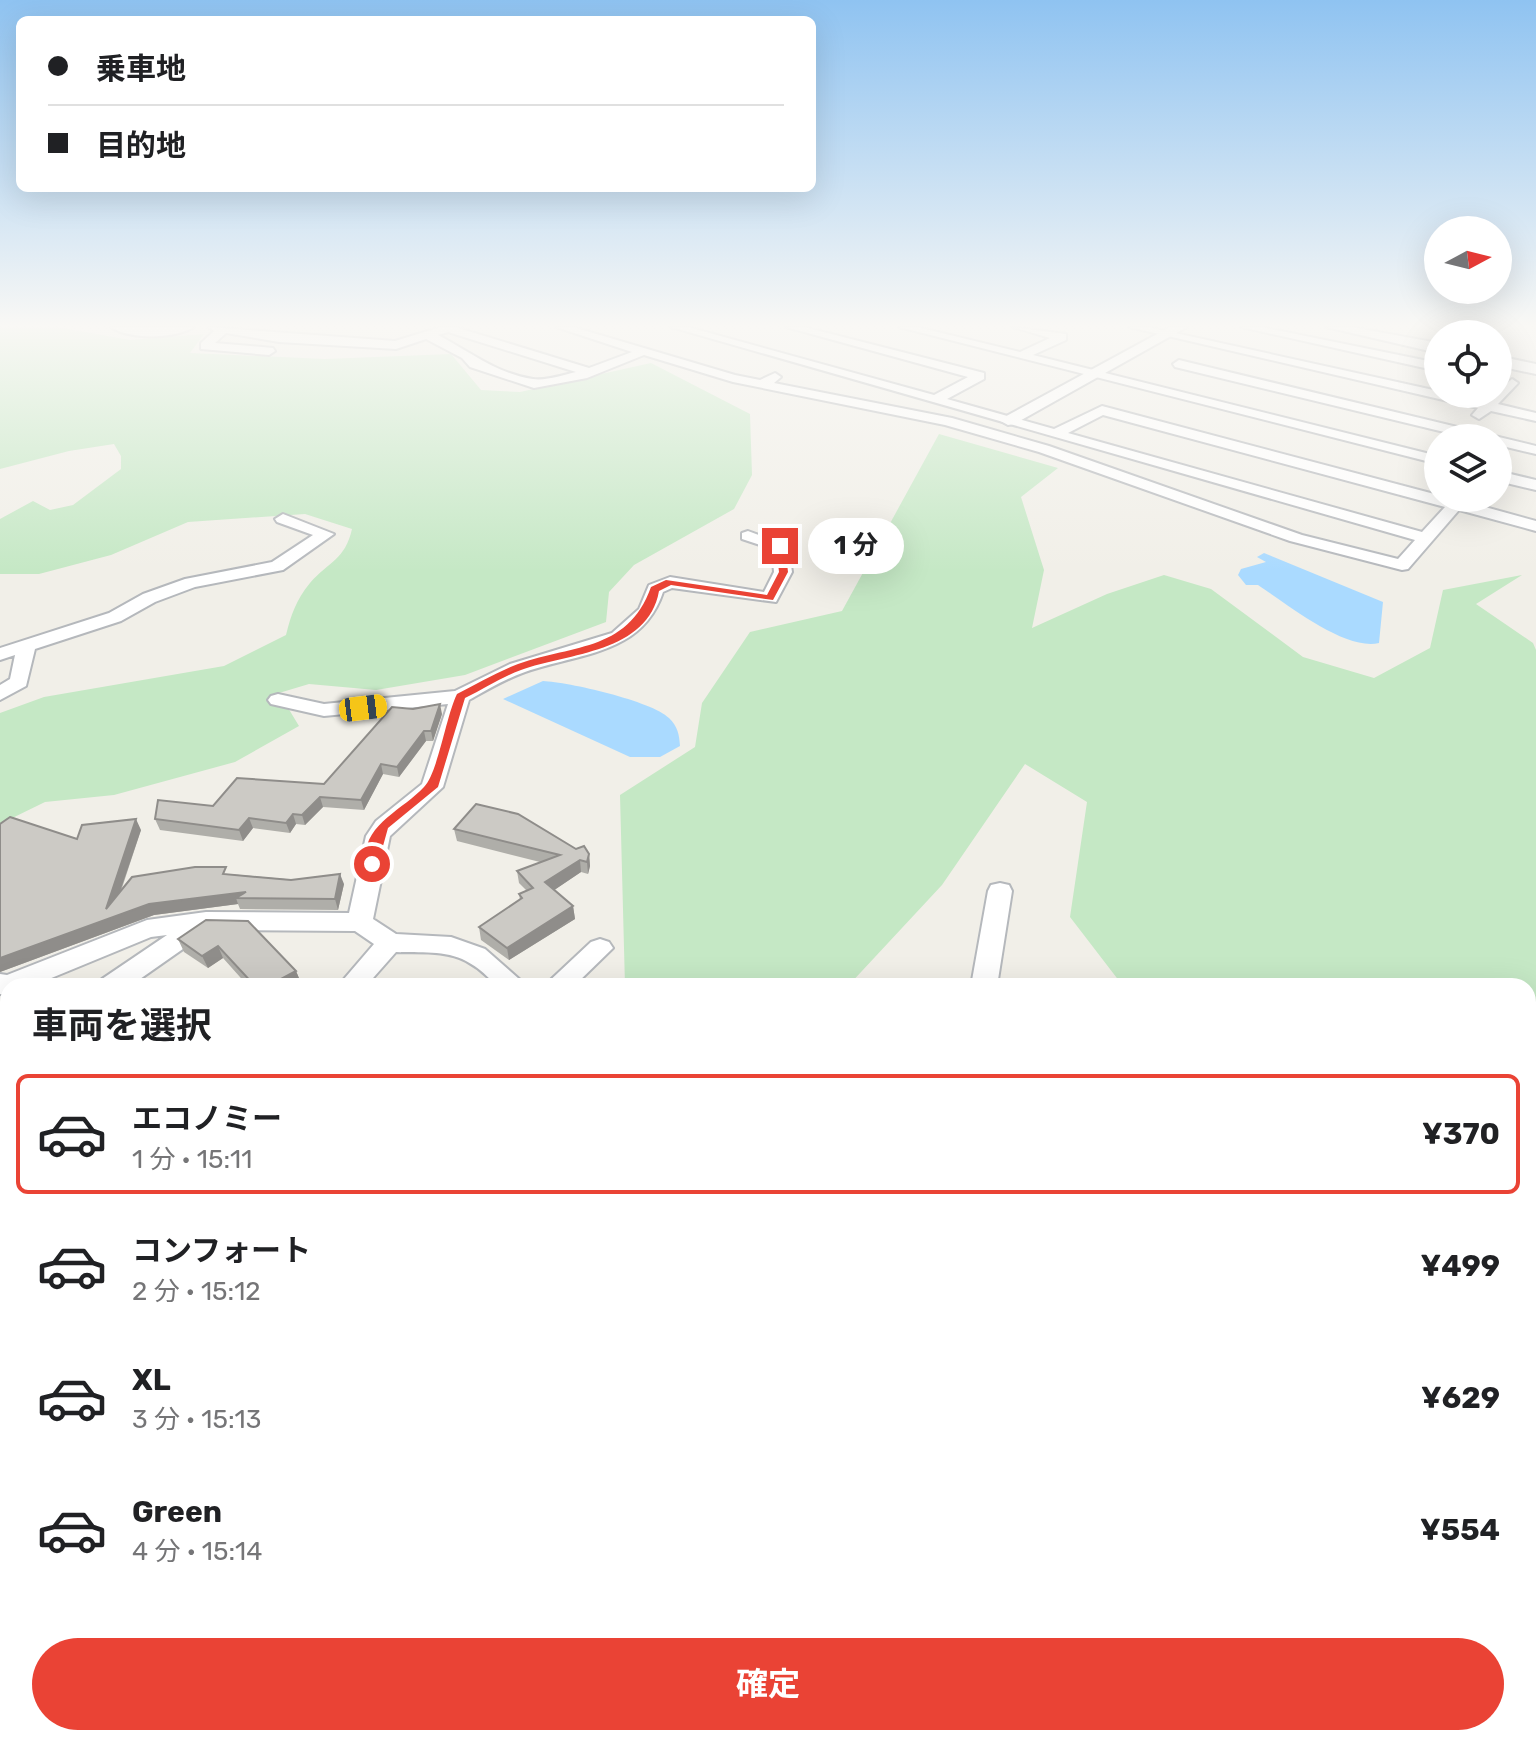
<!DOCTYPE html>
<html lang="ja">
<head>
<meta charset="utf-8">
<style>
  :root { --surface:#fff; --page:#f2f2f2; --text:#202124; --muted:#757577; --line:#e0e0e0; --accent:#ea4335 }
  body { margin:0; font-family:Rubik,"Noto Sans JP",sans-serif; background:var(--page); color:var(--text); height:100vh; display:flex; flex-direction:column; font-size:30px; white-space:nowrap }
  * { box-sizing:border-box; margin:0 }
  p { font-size:26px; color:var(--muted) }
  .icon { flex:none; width:44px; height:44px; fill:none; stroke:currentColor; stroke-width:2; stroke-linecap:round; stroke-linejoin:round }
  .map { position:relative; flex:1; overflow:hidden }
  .panel { position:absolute; left:0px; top:978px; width:1536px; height:768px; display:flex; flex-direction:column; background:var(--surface); border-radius:24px 24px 0 0; box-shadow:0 8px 32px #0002 }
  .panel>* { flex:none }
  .hud { position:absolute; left:16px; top:16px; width:800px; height:176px; border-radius:12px; box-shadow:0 8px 32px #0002; display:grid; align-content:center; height:176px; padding:0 32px; background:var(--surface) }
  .needle { width:52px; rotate:83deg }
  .tools { position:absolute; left:1424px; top:216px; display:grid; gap:16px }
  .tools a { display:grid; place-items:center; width:88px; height:88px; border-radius:50%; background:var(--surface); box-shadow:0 8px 32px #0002; font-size:40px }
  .end { position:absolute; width:36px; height:36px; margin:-18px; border:10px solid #ea4335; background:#fff; box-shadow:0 0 0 4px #fff }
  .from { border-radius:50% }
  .bubble { position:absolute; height:56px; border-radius:28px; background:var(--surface); box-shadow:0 8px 32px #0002; font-size:26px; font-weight:700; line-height:56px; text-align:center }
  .car { position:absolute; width:24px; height:48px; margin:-24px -12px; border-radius:10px; box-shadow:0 0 6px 2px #0007; background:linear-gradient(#f5c518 24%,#345 0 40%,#f5c518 0 76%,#345 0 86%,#f5c518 0) }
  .hud b { display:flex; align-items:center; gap:28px; height:76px; font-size:30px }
  .hud b+b { border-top:2px solid var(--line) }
  .hud i { width:20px; height:20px; background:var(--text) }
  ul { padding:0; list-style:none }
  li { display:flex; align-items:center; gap:24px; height:120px; margin:0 16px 12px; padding:0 16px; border:4px solid transparent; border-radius:12px }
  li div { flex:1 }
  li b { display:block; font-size:30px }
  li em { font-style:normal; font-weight:700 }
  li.active { border-color:var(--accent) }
  li>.icon { width:72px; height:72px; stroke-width:1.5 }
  h2 { padding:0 32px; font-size:36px; line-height:96px }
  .action { display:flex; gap:16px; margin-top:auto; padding:16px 32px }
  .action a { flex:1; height:92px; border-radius:48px; background:var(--accent); color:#fff; font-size:32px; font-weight:700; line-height:92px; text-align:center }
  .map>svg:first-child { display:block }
  .green { fill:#c5e8c5 }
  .water { fill:#aadaff }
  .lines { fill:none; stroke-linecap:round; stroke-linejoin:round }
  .minor-casing { stroke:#b5b8bc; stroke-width:4 }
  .tertiary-casing { stroke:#b5b8bc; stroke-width:4 }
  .minor { fill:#fff; fill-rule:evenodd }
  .tertiary { fill:#fff; fill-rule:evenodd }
  .wall { fill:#afaea9 }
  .shaded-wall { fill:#8f8d8a }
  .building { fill:#cccac5; stroke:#8f8d8a; stroke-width:2 }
  .route { fill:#ea4335 }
</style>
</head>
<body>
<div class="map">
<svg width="1536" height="1746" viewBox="0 0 1536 1746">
  <rect width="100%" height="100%" fill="#f1efe8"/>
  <path class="green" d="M0,327H57L130,340L204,334L190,353L325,359L451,354L481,390L520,392L651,363L750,414L752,475L734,509L634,565L609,592L606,622L465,675L376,690L309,684L279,693L299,726L235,762L114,795L45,802L0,824V713L44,697L224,666L286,635C291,615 296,600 310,583C329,561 345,560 352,529L305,514L188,522L111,555L39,574H0V519L33,501L50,510L73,505L121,469V456L114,444L69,451L0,469Z
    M939,434L1058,468L1021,497L1044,570L1032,628L1107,594L1164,575L1211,589L1303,657L1374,678L1430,648L1443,590L1522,575L1476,604L1533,643L1536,650V1159L1528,1163V986H1123L1070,917L1087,802L1025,764L942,885L848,986H625L620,795L695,747L702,703L750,632L842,611Z"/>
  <path class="water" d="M1264,553L1383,602L1379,643C1345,651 1287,604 1258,585H1246L1238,575L1241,569L1266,562L1257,557Z
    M543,681C568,682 652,701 669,718C678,727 679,734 680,746L660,757H630L503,699Z"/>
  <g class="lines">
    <defs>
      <path id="minor" d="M111,327H194C174,339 130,340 111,327Z
        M208,327L395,341L441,327H455L589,368L632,352L556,327H573L735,375L760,380L775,373L781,377L774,383L952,418L1049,446L1302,535L1398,559L1415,540L671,327H688L934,395L968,377L786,327H804L984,373V379L947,399L1054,429L1102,406L1438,495V498L1456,499L1536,521V531L1459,510L1408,569L1402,570L1290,541L1039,452L945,425L733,382L644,355L587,378L534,388L470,367L462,358L426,339L396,349L279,342L226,333L215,343L273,348L275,351L269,355L201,349V343L214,331ZM448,332L576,372C563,375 546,381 533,379C497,374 469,351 438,335ZM1103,415L1445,507L1422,532L1068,433Z
        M899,327H917L1020,352L1050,338L1013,327L1066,334V340L1033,355L1438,456V464Z
        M1129,327H1148L1438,391V394L1485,402L1512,379L1518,383L1498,404L1536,413V421L1491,411L1479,419L1472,415L1478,408Z
        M1241,327H1261L1438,363V371Z
        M1179,360L1536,446V454L1498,445V438H1469L1175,367L1173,364Z
        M1498,471L1536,480V490L1498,481Z
        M283,514L334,534L283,570L195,587L155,602L121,621L35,649L26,686L0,700V685L10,679L15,655L0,660V648L109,613L143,594L185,579L272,562L313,535L277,522L275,519Z
        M748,531L788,546L792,572L776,602L672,588L663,592C642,655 579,653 525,672C505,679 487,690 469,700L443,787L390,836L373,919L396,934L451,937L485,949L527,986C481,986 499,979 466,961C446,950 419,953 396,952L366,986H338L374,944L355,931L210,930L130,986H98L102,979L167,935L151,937L32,986H8V995L0,994V974L7,975L147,920L206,912L349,913L366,836L376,821L422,784L448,704L324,716L271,704L268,700L271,696L278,694L324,704L455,691L510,664L612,633L639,609L649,585L670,577L764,592L774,572L772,549L742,539V533Z
        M1000,883L1009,885L1012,891L997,986H971L988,891L991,885Z
        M600,939L609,942L613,948L574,986H544L591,942Z
        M8,1041V1064L0,1067V1044Z
        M1528,1207H1536V1235H1528Z
        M1528,1339L1536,1342V1384L1528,1381Z
        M8,1647V1692L0,1695V1650Z
        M1536,1660V1714L1528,1717V1663Z
        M269,1738H313L315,1746H271Z
        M373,1738H422L418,1746H370Z
        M994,1738H1038L1040,1746H996Z
        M1111,1738H1155L1157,1746H1113Z
        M1218,1738H1262L1265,1746H1221Z
        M1481,1738H1527L1523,1746H1478Z"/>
      <path id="tertiary" d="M1170,327H1187L1014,424L1008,425L999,420Z
        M1326,327H1352L1438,343V353Z
        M1498,356L1536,364V374L1498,366Z"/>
    </defs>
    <use href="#minor" class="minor-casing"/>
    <use href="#tertiary" class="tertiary-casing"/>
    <use href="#minor" class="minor"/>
    <use href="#tertiary" class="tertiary"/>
  </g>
  <path class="wall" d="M442,714L433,741H426L399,777L383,774L364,810L323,807L305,825L296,824L290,833L253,828L243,841L160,830L155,819L213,806L324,784Z
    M0,824L77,839L141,830L121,891L229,874L344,884L338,910L240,909L238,904L154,915L0,972Z
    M454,829L576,849L589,854L590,866L588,874L581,872L554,890L573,906L575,919L509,960L481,940L479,927L520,900L519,894L527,891L519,883L517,871L540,862L457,841Z
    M206,920L296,971L301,983L296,986H248L223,958L208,968L184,952L178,939Z
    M8,1520V1646L0,1647V1525Z
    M1158,1738H1219L1221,1746H1158L1159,1744Z
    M1284,1738L1410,1746H1276Z"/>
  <path class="shaded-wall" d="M440,704L442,714L433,741L431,731Z
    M424,731L426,741L399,777L397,767Z
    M381,764L383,774L364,810L361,800Z
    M320,797L323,807L305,825L302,815Z
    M293,814L296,824L290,833L286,823Z
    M249,818L253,828L243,841L239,830Z
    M136,819L141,830L111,918L149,904L246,892L236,898L238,904L154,915L0,972V958L106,909Z
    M589,854L590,866L588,874L587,862Z
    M580,860L581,872L547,895L545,882Z
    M340,874L344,884L338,910L335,899Z
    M573,906L575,919L509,960L507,948Z
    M218,946L223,958L208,968L202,956Z
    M296,971L301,983L296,986H268Z
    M8,1310V1325L0,1315Z
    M8,1552V1590L3,1554Z"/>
  <path class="building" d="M440,704L431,731H424L397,767L381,764L361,800L320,797L302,815L293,814L286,823L249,818L239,830L155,819L158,800L213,806L237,778L324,784L392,707L413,709Z
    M476,804L518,814L576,849L584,846L589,854L587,862L580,860L545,882L573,906L507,948L479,927L522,898L519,894L533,888L517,871L560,855L454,829Z
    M10,817L77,839L82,825L136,819L106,909L132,877L195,867H226L223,874L291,880L340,874L335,899L236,898L246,892L149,904L0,958V824Z
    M206,920L248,921L296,971L268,986H255L218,946L202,956L178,939Z
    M8,1149V1181L0,1173V1154Z
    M8,1205V1310L0,1314V1216L2,1208Z
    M8,1520V1552L3,1554L8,1590V1628L4,1636H0V1525Z
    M525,1738H610L614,1746H530Z
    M1166,1738H1219L1221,1746H1163L1162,1740L1166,1739Z
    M1284,1738H1417L1410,1746H1287Z"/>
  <linearGradient id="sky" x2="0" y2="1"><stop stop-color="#8fc3f1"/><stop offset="0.57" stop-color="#f9f8f5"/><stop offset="1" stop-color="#f9f8f5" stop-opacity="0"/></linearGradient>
  <rect width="1536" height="571" fill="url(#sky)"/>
  <path class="route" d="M780,543L785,546L788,572L773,600L671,585L659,591C648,653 568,653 521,670C502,677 484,689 465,698L438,787L388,828L378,864L367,867C357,827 402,811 424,787C438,773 446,716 457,694C475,685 494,674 513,666C569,644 627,654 651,587L666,580L767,595L779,572L776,546Z"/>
</svg>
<div class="tools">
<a><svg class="needle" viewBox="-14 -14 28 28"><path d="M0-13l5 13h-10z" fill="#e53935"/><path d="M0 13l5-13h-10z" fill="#757577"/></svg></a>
<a><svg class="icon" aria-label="locate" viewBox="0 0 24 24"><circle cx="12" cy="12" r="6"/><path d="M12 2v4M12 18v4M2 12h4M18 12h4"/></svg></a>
<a><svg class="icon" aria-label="layers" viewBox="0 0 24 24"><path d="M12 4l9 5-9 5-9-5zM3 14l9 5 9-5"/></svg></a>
</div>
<i class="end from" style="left:372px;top:864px"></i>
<i class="end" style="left:780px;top:546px"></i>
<div class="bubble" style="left:808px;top:518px;width:96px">1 分</div>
<i class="car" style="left:363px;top:708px;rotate:83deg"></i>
<div class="hud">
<b><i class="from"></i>乗車地</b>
<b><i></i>目的地</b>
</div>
<section class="panel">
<h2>車両を選択</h2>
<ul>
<li class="active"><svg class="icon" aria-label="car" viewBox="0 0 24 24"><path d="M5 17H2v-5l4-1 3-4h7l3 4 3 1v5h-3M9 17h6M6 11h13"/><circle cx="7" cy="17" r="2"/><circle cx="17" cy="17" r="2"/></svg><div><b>エコノミー</b><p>1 分 · 15:11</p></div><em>¥370</em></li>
<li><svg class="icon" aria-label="car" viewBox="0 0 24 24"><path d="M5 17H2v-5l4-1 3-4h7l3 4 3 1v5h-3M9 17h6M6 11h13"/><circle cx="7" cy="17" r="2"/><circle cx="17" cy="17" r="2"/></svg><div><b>コンフォート</b><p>2 分 · 15:12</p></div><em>¥499</em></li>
<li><svg class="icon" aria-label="car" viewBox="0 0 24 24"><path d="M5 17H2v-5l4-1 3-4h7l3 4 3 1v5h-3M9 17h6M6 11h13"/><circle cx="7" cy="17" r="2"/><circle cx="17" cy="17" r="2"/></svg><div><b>XL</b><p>3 分 · 15:13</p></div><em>¥629</em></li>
<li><svg class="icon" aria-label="car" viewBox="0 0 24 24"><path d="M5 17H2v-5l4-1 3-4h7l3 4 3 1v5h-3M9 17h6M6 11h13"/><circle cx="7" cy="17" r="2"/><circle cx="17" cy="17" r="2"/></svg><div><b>Green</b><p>4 分 · 15:14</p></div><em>¥554</em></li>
</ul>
<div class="action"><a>確定</a></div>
</section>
</div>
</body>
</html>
